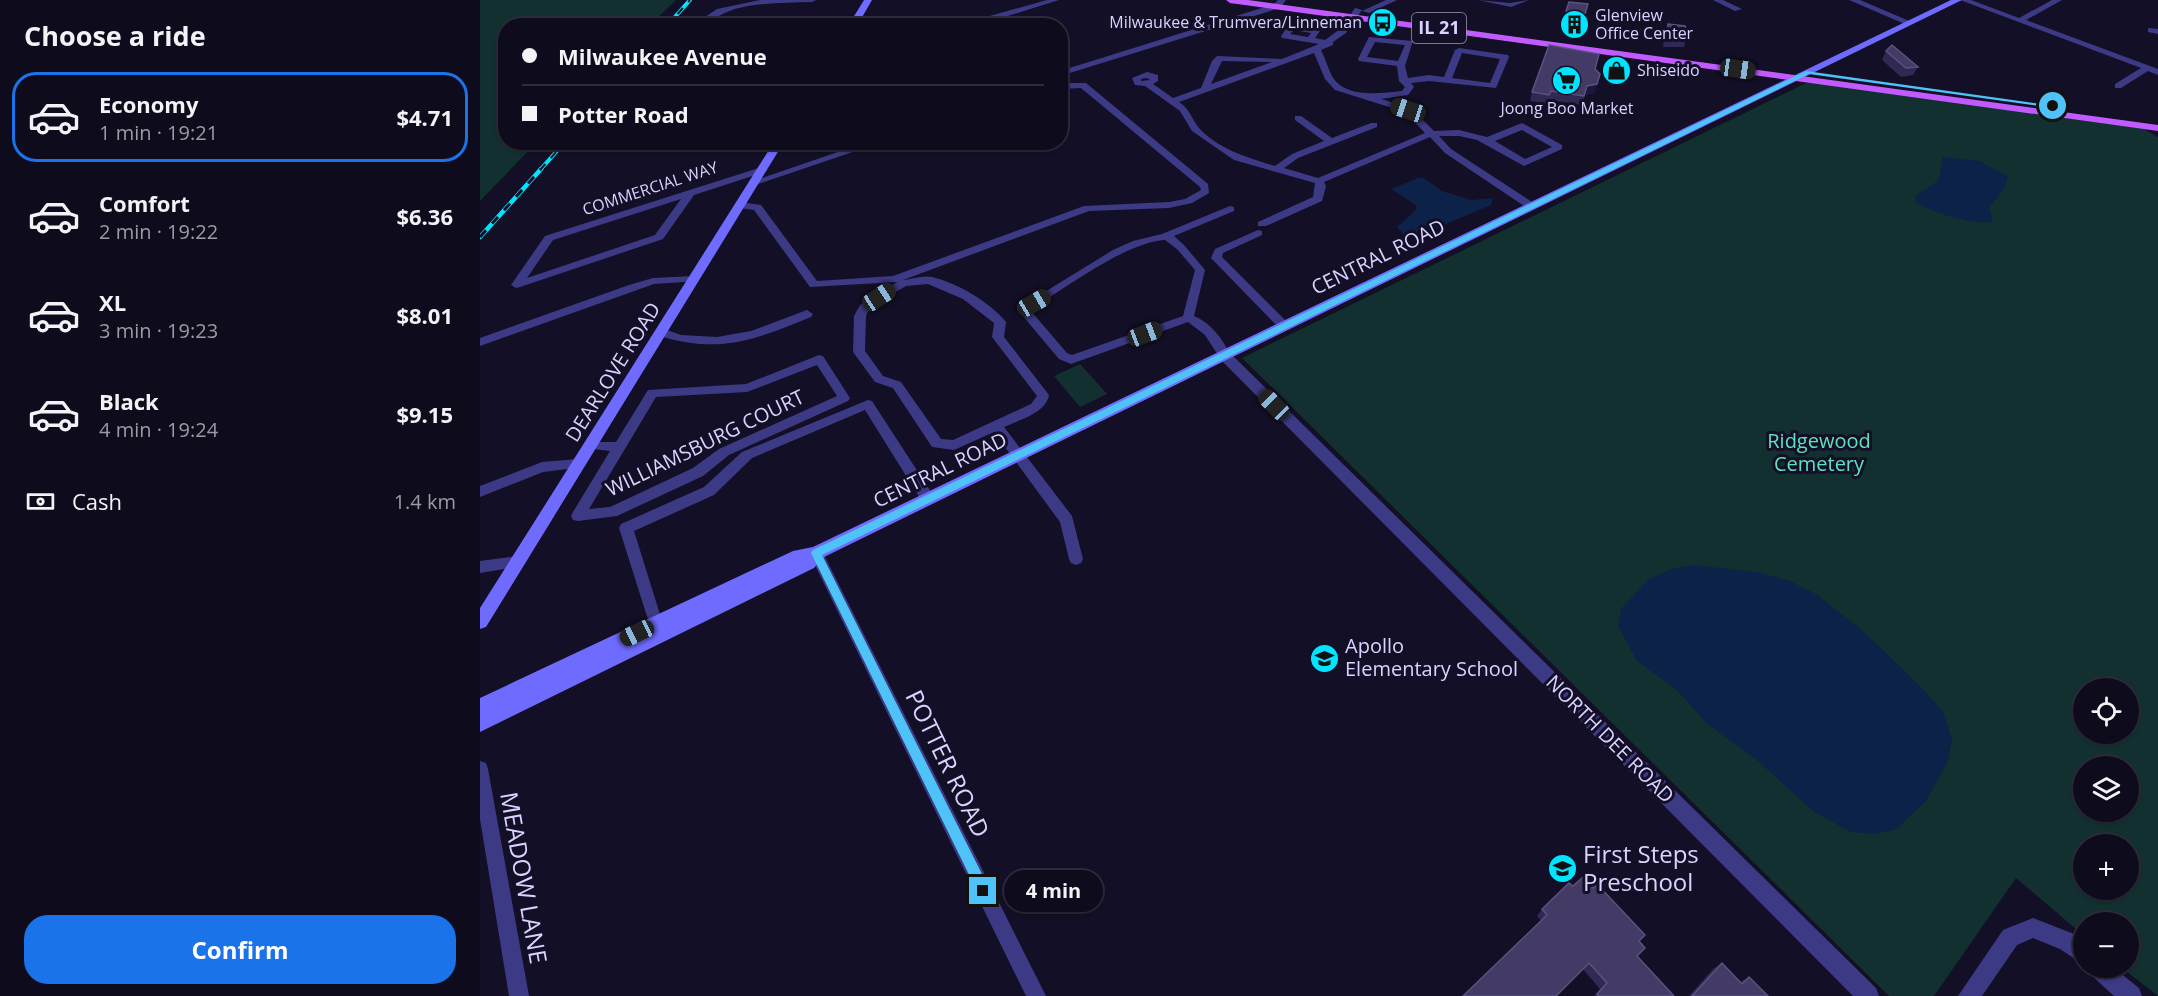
<!DOCTYPE html>
<html lang="en">
<head>
<meta charset="utf-8">
<style>
  :root { --surface:#0e0b1c; --page:#1c1929; --text:#f1f3f6; --muted:#9b9ba3; --line:#2e2b3b; --accent:#1a73e8 }
  body { margin:0; font-family:"Open Sans",sans-serif; background:var(--page); color:var(--text); height:100vh; display:flex; flex-direction:column; font-size:22px; white-space:nowrap }
  * { box-sizing:border-box; margin:0 }
  p { font-size:20px; color:var(--muted) }
  .icon { flex:none; width:33px; height:33px; fill:none; stroke:currentColor; stroke-width:2; stroke-linecap:round; stroke-linejoin:round }
  .map { position:relative; flex:1; overflow:hidden }
  .panel { display:flex; flex-direction:column; background:var(--surface); width:480px }
  .panel>* { flex:none }
  .banner { position:absolute; left:18px; top:18px; width:570px; height:132px; border-radius:24px; box-shadow:0 2px 4px #0004,0 0 0 2px var(--line); display:grid; align-content:center; height:132px; padding:0 24px; background:var(--surface) }
  .buttons { position:absolute; left:1593px; top:678px; display:grid; gap:12px }
  .buttons a { display:grid; place-items:center; width:66px; height:66px; border-radius:50%; background:var(--surface); box-shadow:0 2px 4px #0004,0 0 0 2px var(--line); font-size:30px }
  .end { position:absolute; width:27px; height:27px; margin:-14px; border:8px solid #4fc3f7; background:#111; box-shadow:0 0 0 3px #111 }
  .from { border-radius:50% }
  .bubble { position:absolute; height:42px; border-radius:21px; background:var(--surface); box-shadow:0 2px 4px #0004,0 0 0 2px var(--line); font-size:20px; font-weight:700; line-height:42px; text-align:center }
  .car { position:absolute; width:18px; height:36px; margin:-18px -9px; border-radius:8px; box-shadow:0 0 4px 2px #0007; background:linear-gradient(#222 24%,#8ab4d8 0 40%,#222 0 76%,#8ab4d8 0 86%,#222 0) }
  .banner b { display:flex; align-items:center; gap:21px; height:57px; font-size:22px }
  .banner b+b { border-top:2px solid var(--line) }
  .banner i { width:15px; height:15px; background:var(--text) }
  ul { padding:0; list-style:none }
  li { display:flex; align-items:center; gap:18px; height:90px; margin:0 12px 9px; padding:0 12px; border:3px solid transparent; border-radius:24px }
  li div { flex:1 }
  li b { display:block; font-size:22px }
  li em { font-style:normal; font-weight:700 }
  li.selected { border-color:var(--accent) }
  li>.icon { width:54px; height:54px; stroke-width:1.5 }
  h2 { padding:0 24px; font-size:27px; line-height:72px }
  .pay { display:flex; align-items:center; gap:15px; height:66px; padding:0 24px; font-size:22px }
  .pay p { margin-inline-start:auto }
  .primary-button { display:flex; gap:12px; margin-top:auto; padding:12px 24px }
  .primary-button a { flex:1; height:69px; border-radius:24px; background:var(--accent); color:#fff; font-size:24px; font-weight:700; line-height:69px; text-align:center }
  main { display:flex; flex:1; min-height:0 }
  .map>svg:first-child { display:block }
  .green { fill:#12302f; fill-rule:evenodd }
  .water { fill:#0c2248 }
  .lines { fill:none; stroke-linecap:round; stroke-linejoin:round }
  .minor { fill:#3d3a85; fill-rule:evenodd }
  .tertiary { fill:#3d3a85; fill-rule:evenodd }
  .secondary { fill:#6f6bff; fill-rule:evenodd }
  .primary { fill:#c25bff; fill-rule:evenodd }
  .rail-far1-casing { stroke:#00e5ff; stroke-width:4 }
  .rail-casing { stroke:#00e5ff; stroke-width:4.5 }
  .rail-far1 { stroke:#130f26; stroke-width:2; stroke-dasharray:8; stroke-linecap:butt }
  .rail { stroke:#130f26; stroke-width:3; stroke-dasharray:9; stroke-linecap:butt }
  .wall { fill:#312854 }
  .shaded-wall { fill:#1d163a }
  .building { fill:#433a66; stroke:#5a527e; stroke-width:1.5 }
  .route { fill:#4fc3f7 }
  .labels { text-anchor:middle; stroke-width:6; stroke-linejoin:round; paint-order:stroke }
  .far-poi-label { font-size:16px; fill:#d9d4ff; stroke:#130f26; text-anchor:start }
  .far-street-label { font-size:16px; fill:#d9d4ff; stroke:#130f26 }
  .shield { fill:#130f26; stroke:#9e99be; stroke-width:1.5 }
  .shield-label { font-size:18px; font-weight:bold; fill:#d9d4ff }
  .street-label { font-size:20px; fill:#d9d4ff; stroke:#130f26 }
  .park-label { font-size:20px; fill:#5fe0c0; stroke:#130f26 }
  .poi-label { font-size:20px; fill:#d9d4ff; stroke:#130f26; text-anchor:start }
  .near-street-label { font-size:24px; fill:#d9d4ff; stroke:#130f26 }
  .near-poi-label { font-size:24px; fill:#d9d4ff; stroke:#130f26; text-anchor:start }
</style>
</head>
<body>
<main>
<section class="panel">
<h2>Choose a ride</h2>
<ul>
<li class="selected"><svg class="icon" aria-label="car" viewBox="0 0 24 24"><path d="M5 17H2v-5l4-1 3-4h7l3 4 3 1v5h-3M9 17h6M6 11h13"/><circle cx="7" cy="17" r="2"/><circle cx="17" cy="17" r="2"/></svg><div><b>Economy</b><p>1 min · 19:21</p></div><em>$4.71</em></li>
<li><svg class="icon" aria-label="car" viewBox="0 0 24 24"><path d="M5 17H2v-5l4-1 3-4h7l3 4 3 1v5h-3M9 17h6M6 11h13"/><circle cx="7" cy="17" r="2"/><circle cx="17" cy="17" r="2"/></svg><div><b>Comfort</b><p>2 min · 19:22</p></div><em>$6.36</em></li>
<li><svg class="icon" aria-label="car" viewBox="0 0 24 24"><path d="M5 17H2v-5l4-1 3-4h7l3 4 3 1v5h-3M9 17h6M6 11h13"/><circle cx="7" cy="17" r="2"/><circle cx="17" cy="17" r="2"/></svg><div><b>XL</b><p>3 min · 19:23</p></div><em>$8.01</em></li>
<li><svg class="icon" aria-label="car" viewBox="0 0 24 24"><path d="M5 17H2v-5l4-1 3-4h7l3 4 3 1v5h-3M9 17h6M6 11h13"/><circle cx="7" cy="17" r="2"/><circle cx="17" cy="17" r="2"/></svg><div><b>Black</b><p>4 min · 19:24</p></div><em>$9.15</em></li>
</ul>
<div class="pay"><svg class="icon" aria-label="cash" viewBox="0 0 24 24"><path d="M3 7h18v10H3z"/><circle cx="12" cy="12" r="2"/></svg>Cash<p>1.4 km</p></div>
<div class="primary-button"><a>Confirm</a></div>
</section>
<div class="map">
<svg width="1678" height="996" viewBox="0 0 1678 996">
  <rect width="100%" height="100%" fill="#130f26"/>
  <path class="green" d="M0,0H196L170,25L26,26V142L56,143L0,201Z
    M1328,82L1664,129L1678,137V996L1642,968H1648V922H1604L1603,935L1536,878L1454,996H1409L762,358ZM1604,688H1648V734H1604ZM1604,766H1648V812H1604ZM1604,844H1648V890H1604Z
    M600,364L627,394L600,407L574,376Z"/>
  <path class="water" d="M1463,157L1500,161L1528,177L1524,189L1509,207L1513,221C1498,227 1449,212 1436,202L1435,196L1458,181Z
    M938,178H944L962,191L991,200L1013,198L1011,205L959,227C949,238 939,237 925,237L917,227L936,210V205L911,189Z
    M1212,565L1276,572L1310,581L1336,594L1383,631L1441,687L1464,713L1472,740L1467,763L1446,801L1416,829L1396,834L1371,832L1334,812L1278,761L1226,723L1197,690L1157,661L1138,626L1141,609L1169,579L1192,569Z"/>
  <g class="lines">
    <path class="minor" d="M280,0H336L332,2C307,3 280,2 255,9C240,13 227,26 211,26L237,9Z
      M567,0H579L512,21L514,26H505L503,23L506,17Z
      M798,0H806L800,8L580,76V71L794,4Z
      M906,0H917L889,13L882,11Z
      M998,0L1030,3L1049,0L1031,7Z
      M1233,0H1243L1262,9L1255,11Z
      M1369,0H1380L1434,23L1427,25Z
      M1480,0H1491L1539,18L1572,0H1582L1546,20L1678,69V75L1668,71L1641,88H1635V84L1661,68Z
      M875,8L882,10L866,33L853,42V45L841,50C845,58 848,68 852,76C865,99 901,93 922,91L925,87L919,81L917,66L879,61L878,59L889,37L933,41L925,66L928,78L949,75L964,77L975,50L979,48L1028,55L1029,57L1016,88L949,81L931,83L934,87L928,95L901,99L931,108L954,131L979,130L1007,137L1042,123L1082,145V149L1044,166L997,140L979,136H959L971,149L1055,204V208H1047L965,153L950,137L844,182L846,186L842,201L786,226H778V222L833,197L835,183L754,160L712,131L700,111L665,86L655,85L652,78L667,72L678,75V81L673,84L693,98L721,88L732,61L737,56L802,59L839,44L802,38L801,36L809,25L839,29L840,31L835,38L845,40L860,29ZM814,30L831,33L828,37L810,34ZM895,42L925,45L918,61L887,57ZM834,53L845,79L855,90L925,112L945,133L838,178L804,168L818,158L897,127V123H891L852,138L821,116H815V120L844,141L812,154L795,166C768,158 738,149 719,128C711,118 710,109 699,102ZM982,53L1020,59L1010,83L972,78ZM742,61L792,62L731,84ZM667,78L670,80L661,81V79ZM1042,130L1072,147L1045,159L1015,141Z
      M1668,28L1678,29V34L1668,32Z
      M580,83H606L728,184L729,193L712,203L689,208L609,211L423,280C432,279 443,275 452,277C477,283 510,302 526,322L524,337L569,395C566,413 539,420 524,427L592,516L603,559L601,563L596,565L591,563L589,559L580,522L514,432L474,450L452,447L413,388L395,382L373,352L374,316L380,305L417,282L330,287L274,210L260,208L255,205L260,202L281,205L337,281L413,276L604,206L689,202L705,199L721,190L720,187L601,88L580,89ZM448,284L483,299L514,323L512,337L557,396L551,404L473,440L461,439L421,382L403,376L385,351L386,316L390,307L426,286Z
      M387,142H402L278,184L270,182Z
      M282,167L287,170L285,172L214,195L183,239L40,287L36,288L31,285L65,236ZM201,199L175,235L47,278L73,240Z
      M750,206L754,207V211L694,236L704,245L725,270L714,316C731,323 743,339 750,355L748,358H740L725,335L708,322L591,364L579,359L537,309L633,250L653,241L682,234ZM685,240L697,249L715,270L703,316L592,355L587,353L550,310C584,289 646,242 685,240Z
      M778,230L782,231V235L743,253L742,257L808,323V329H800L731,258L735,249Z
      M214,276L219,279L218,281L174,284L0,346V338L149,285L173,278Z
      M327,310L333,314L331,317C275,340 237,355 177,335L175,332L181,328L201,335L237,337L271,331Z
      M339,355L343,356L368,395L370,398L368,401L249,455L223,476L137,516L98,521L93,520L91,516L93,512L130,451L106,448L105,445L106,442H136L168,390L266,384ZM337,365L357,396L239,449L213,468L130,507L109,509L176,397L267,392Z
      M388,400L392,401L453,495L455,499L453,503H443L385,410L272,458L234,495L154,531L183,624L181,629L176,630L171,629L139,528L141,524L224,487L262,452Z
      M98,459L103,461L105,464L103,467L63,472L0,497V486L62,462Z
      M336,547L341,549L566,996H546L329,553L331,549Z
      M38,556L43,558L45,562L43,566L0,573V561Z
      M0,761L6,763L8,769L49,996H29L0,819Z"/>
    <path class="tertiary" d="M744,351L749,352L1396,988L1399,996H1373L739,358L737,355L739,352Z
      M1553,918L1594,934L1604,941V965L1580,949L1553,938L1537,945L1502,996H1478L1523,930Z
      M1607,968H1634L1659,988L1662,996H1634L1611,975Z"/>
    <path class="secondary" d="M384,0H392L377,26H368Z
      M1471,0H1482L342,558L334,568L0,732V698L313,551L333,547Z
      M294,142H304L6,627L0,629V608Z"/>
    <path class="primary" d="M746,0H768L1678,125V131L750,3Z"/>
    <defs>
      <path id="rail-far1" d="M187,26L210,0
        M60,170L85,142"/>
      <path id="rail" d="M0,237L61,169"/>
    </defs>
    <use href="#rail-far1" class="rail-far1-casing"/>
    <use href="#rail" class="rail-casing"/>
    <use href="#rail-far1" class="rail-far1"/>
    <use href="#rail" class="rail"/>
  </g>
  <path class="wall" d="M1108,4L1102,30L1083,27L1086,11Z
    M1188,24L1206,38L1204,47H1183L1185,33Z
    M1406,51L1438,67L1433,75L1421,77L1402,60Z
    M1115,69V93L1105,95L1102,105L1069,100L1068,104L1050,101L1052,92Z
    M1093,886L1159,941L1157,956L1194,996H1114L1120,989L1057,916L1062,909Z
    M1242,963L1260,982L1269,977L1288,996H1209L1233,969Z"/>
  <path class="shaded-wall" d="M1108,4L1105,21L1102,30L1105,14Z
    M1120,74L1115,93L1105,95L1102,105L1107,86Z"/>
  <path class="building" d="M1089,2L1108,4L1105,14L1086,11Z
    M1188,24L1205,26L1207,29L1206,38L1186,39Z
    M1069,45L1119,54L1115,69L1120,74L1117,84L1107,86L1104,96L1071,91L1069,95L1052,92Z
    M1412,45L1438,67L1426,68L1406,51Z
    M1103,877L1113,888L1117,884L1165,935L1159,941L1165,948L1157,956L1194,996H1119L1117,994L1127,983L1109,963L1076,996H983L1067,915L1062,909L1089,883L1093,886Z
    M1242,963L1262,984L1269,977L1288,996H1212Z"/>
  <path class="route" d="M1326,71L1576,106L1573,108L1329,74L342,555L508,886V895H499L331,553L333,550Z"/>
  <defs>
    <symbol id="bus-disc" viewBox="-11 -11 22 22"><circle r="9.5" fill="#00e5ff" stroke="#130f26"/><path d="M-5-6H5V4H4V6H2V4H-2V6H-4V4H-5ZM-3.5-4V0h7V-4ZM-3.5 1.2v1.5H-2V1.2ZM2 1.2v1.5H3.5V1.2Z" fill="#111"/></symbol>
    <symbol id="building-disc" viewBox="-11 -11 22 22"><circle r="9.5" fill="#00e5ff" stroke="#130f26"/><path d="M-4-6H4V6H1V3H-1V6H-4ZM-2.5-4.3h1.7v1.8h-1.7ZM.8-4.3h1.7v1.8H.8ZM-2.5-1h1.7V.8h-1.7ZM.8-1h1.7V.8H.8Z" fill="#111"/></symbol>
    <symbol id="shop-disc" viewBox="-11 -11 22 22"><circle r="9.5" fill="#00e5ff" stroke="#130f26"/><path d="M-5-2.5h2.3a2.7 3.5 0 0 1 5.4 0H5L5.5 6h-11ZM-1.5-2.5h3a1.5 2.3 0 0 0-3 0Z" fill="#111"/></symbol>
    <symbol id="supermarket-disc" viewBox="-11 -11 22 22"><circle r="9.5" fill="#00e5ff" stroke="#130f26"/><path d="M-6-5.5h2.5l.6 2H6L4.5 2H-2.5L-4.4-4H-6ZM-1.5 3.2a1.3 1.3 0 1 0 .1 0ZM3 3.2a1.3 1.3 0 1 0 .1 0Z" fill="#111"/></symbol>
    <symbol id="school-disc" viewBox="-11 -11 22 22"><circle r="9.5" fill="#00e5ff" stroke="#130f26"/><path d="M0-5L7-2L0 1L-7-2ZM-4 1L0 2.5L4 1V4Q0 6-4 4Z" fill="#111"/></symbol>
  </defs>
  <g fill-rule="evenodd">
    <use href="#bus-disc" x="886" y="6" width="33" height="33"/>
    <use href="#building-disc" x="1078" y="8" width="33" height="33"/>
    <use href="#shop-disc" x="1120" y="54" width="33" height="33"/>
    <use href="#supermarket-disc" x="1070" y="64" width="33" height="33"/>
    <use href="#school-disc" x="828" y="642" width="33" height="33"/>
    <use href="#school-disc" x="1066" y="852" width="33" height="33"/>
  </g>
  <g class="labels">
    <g class="far-poi-label">
      <text x="1115" y="21">Glenview<tspan x="1115" dy="18">Office Center</tspan></text>
      <text x="882" y="28" text-anchor="end">Milwaukee &amp; Trumvera/Linneman</text>
      <text x="1157" y="76">Shiseido</text>
      <text x="1087" y="114" text-anchor="middle">Joong Boo Market</text>
    </g>
    <g class="far-street-label">
      <text transform="translate(170 188) rotate(-18)" y="6">COMMERCIAL WAY</text>
    </g>
    <rect class="shield" x="932" y="13" width="54" height="30" rx="4.5"/>
    <g class="shield-label">
      <text x="959" y="34">IL 21</text>
    </g>
    <g class="street-label">
      <text transform="translate(898 257) rotate(-26)" y="7">CENTRAL ROAD</text>
      <text transform="translate(133 372) rotate(-58)" y="7">DEARLOVE ROAD</text>
      <text transform="translate(225 443) rotate(-26)" y="7">WILLIAMSBURG COURT</text>
      <text transform="translate(460 470) rotate(-26)" y="7">CENTRAL ROAD</text>
      <text transform="translate(1130 739) rotate(45)" y="7">NORTH DEE ROAD</text>
    </g>
    <g class="park-label">
      <text x="1339" y="448">Ridgewood<tspan x="1339" dy="23">Cemetery</tspan></text>
    </g>
    <g class="poi-label">
      <text x="865" y="653">Apollo<tspan x="865" dy="23">Elementary School</tspan></text>
    </g>
    <g class="near-street-label">
      <text transform="translate(467 764) rotate(64)" y="8">POTTER ROAD</text>
      <text transform="translate(43 878) rotate(80)" y="8">MEADOW LANE</text>
    </g>
    <g class="near-poi-label">
      <text x="1103" y="863">First Steps<tspan x="1103" dy="28">Preschool</tspan></text>
    </g>
  </g>
</svg>
<div class="buttons">
<a><svg class="icon" aria-label="locate" viewBox="0 0 24 24"><circle cx="12" cy="12" r="6"/><path d="M12 2v4M12 18v4M2 12h4M18 12h4"/></svg></a>
<a><svg class="icon" aria-label="layers" viewBox="0 0 24 24"><path d="M12 4l9 5-9 5-9-5zM3 14l9 5 9-5"/></svg></a>
<a>+</a>
<a>−</a>
</div>
<i class="end from" style="left:1573px;top:106px"></i>
<i class="end" style="left:503px;top:891px"></i>
<div class="bubble" style="left:524px;top:870px;width:99px">4 min</div>
<i class="car" style="left:1258px;top:69px;rotate:98deg"></i>
<i class="car" style="left:928px;top:110px;rotate:288deg"></i>
<i class="car" style="left:399px;top:297px;rotate:57deg"></i>
<i class="car" style="left:554px;top:303px;rotate:60deg"></i>
<i class="car" style="left:665px;top:334px;rotate:69deg"></i>
<i class="car" style="left:794px;top:405px;rotate:315deg"></i>
<i class="car" style="left:157px;top:633px;rotate:245deg"></i>
<div class="banner">
<b><i class="from"></i>Milwaukee Avenue</b>
<b><i></i>Potter Road</b>
</div>
</div>
</main>
</body>
</html>
